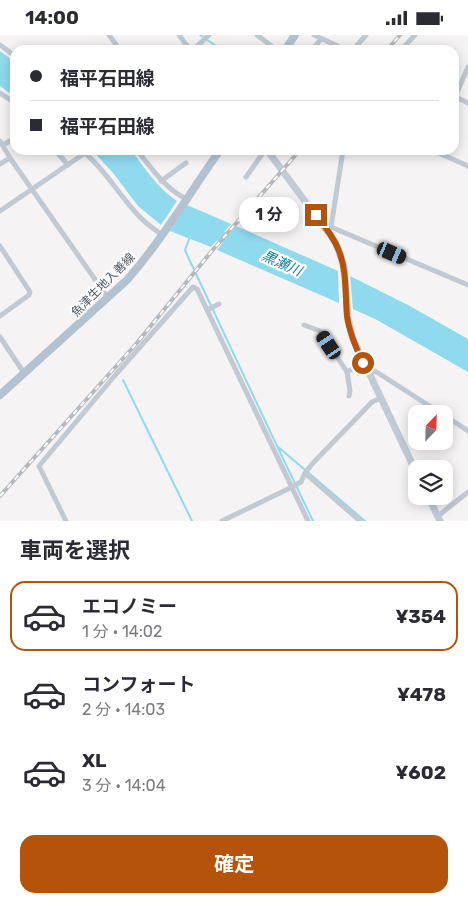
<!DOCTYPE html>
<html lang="ja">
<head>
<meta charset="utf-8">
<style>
  :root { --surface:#fff; --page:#f7f7f7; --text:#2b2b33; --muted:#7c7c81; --line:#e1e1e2; --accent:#b45309 }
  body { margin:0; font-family:Rubik,"Noto Sans JP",sans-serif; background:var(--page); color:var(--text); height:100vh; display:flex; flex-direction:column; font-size:19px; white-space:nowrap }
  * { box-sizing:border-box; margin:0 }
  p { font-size:16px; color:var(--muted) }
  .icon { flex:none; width:28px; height:28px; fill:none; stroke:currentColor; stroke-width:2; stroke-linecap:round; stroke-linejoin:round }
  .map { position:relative; height:486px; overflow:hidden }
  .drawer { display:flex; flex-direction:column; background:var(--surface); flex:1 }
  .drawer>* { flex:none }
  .guide { position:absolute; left:10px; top:10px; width:449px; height:110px; border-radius:15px; box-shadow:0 2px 12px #0003; display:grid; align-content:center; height:110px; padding:0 20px; background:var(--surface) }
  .needle { width:32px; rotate:23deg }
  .tools { position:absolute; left:408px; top:370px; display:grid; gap:10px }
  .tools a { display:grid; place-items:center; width:45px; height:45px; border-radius:10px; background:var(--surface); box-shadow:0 2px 12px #0003; font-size:25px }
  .end { position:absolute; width:22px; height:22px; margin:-11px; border:6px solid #b45309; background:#fff; box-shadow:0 0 0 2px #fff }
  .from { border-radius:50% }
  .bubble { position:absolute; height:35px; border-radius:15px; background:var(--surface); box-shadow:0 2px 12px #0003; font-size:16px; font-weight:700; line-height:35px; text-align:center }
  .car { position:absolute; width:15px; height:30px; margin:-15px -8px; border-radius:6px; box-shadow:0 0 4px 1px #0007; background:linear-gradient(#222 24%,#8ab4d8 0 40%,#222 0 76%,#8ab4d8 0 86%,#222 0) }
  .guide b { display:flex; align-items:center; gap:18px; height:48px; font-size:19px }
  .guide b+b { border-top:1px solid var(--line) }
  .guide i { width:12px; height:12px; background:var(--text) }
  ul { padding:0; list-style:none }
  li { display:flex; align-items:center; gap:15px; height:70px; margin:0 10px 8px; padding:0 10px; border:2px solid transparent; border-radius:15px }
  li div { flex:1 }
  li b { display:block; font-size:19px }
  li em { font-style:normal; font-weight:700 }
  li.current { border-color:var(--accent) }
  li>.icon { width:45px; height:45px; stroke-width:1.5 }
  h2 { padding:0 20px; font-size:22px; line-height:60px }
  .action { display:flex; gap:10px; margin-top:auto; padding:10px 20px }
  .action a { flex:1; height:58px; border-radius:15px; background:var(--accent); color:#fff; font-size:20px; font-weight:700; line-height:58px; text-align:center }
  .status { display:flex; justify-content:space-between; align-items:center; height:35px; padding:0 25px; background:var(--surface); direction:ltr }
  .status svg { height:14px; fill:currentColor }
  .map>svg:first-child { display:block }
  .water { fill:#90daee }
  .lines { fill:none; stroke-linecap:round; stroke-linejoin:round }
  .stream { stroke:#90daee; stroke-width:2 }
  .river { stroke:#90daee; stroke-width:11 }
  .street { stroke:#c1cad2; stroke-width:5 }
  .secondary { stroke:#c1cbd6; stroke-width:7 }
  .primary { stroke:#b3c2d1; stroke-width:8 }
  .rail-casing { stroke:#b5b8bd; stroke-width:4 }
  .rail { stroke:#fff; stroke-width:2; stroke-dasharray:5.5; stroke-linecap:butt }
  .route { stroke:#b45309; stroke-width:6 }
  .labels { text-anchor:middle; stroke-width:4.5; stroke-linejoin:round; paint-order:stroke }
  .street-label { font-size:12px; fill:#4a5661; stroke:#fff }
  .water-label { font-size:14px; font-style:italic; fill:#0c7c9b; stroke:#fff }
</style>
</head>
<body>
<div class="status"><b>14:00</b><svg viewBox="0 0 49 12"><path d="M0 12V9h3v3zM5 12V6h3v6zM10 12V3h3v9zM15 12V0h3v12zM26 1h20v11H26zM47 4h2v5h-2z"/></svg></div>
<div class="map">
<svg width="468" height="486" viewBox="0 0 468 486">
  <rect width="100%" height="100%" fill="#f5f3f3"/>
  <path class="water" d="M0,16L15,27V62L0,51Z
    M92,115H131C145,133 158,154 177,166L161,190L138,171L114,139Z
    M187,170L231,189L211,212L170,196Z
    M236,191L338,236L339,268L217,215Z
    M350,241L408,270L468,304V337L377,285L353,274Z"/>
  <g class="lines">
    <path class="stream" d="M200,0L222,15
      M190,202L185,215L189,224L277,411L365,486
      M123,345L192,486
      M278,413L313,486"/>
    <path class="river" d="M207,195L240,210"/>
    <path class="street" d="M109,0L120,15
      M179,0L190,15
      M257,0L277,15
      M314,0L346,15
      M0,10L15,21
      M193,15L209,0
      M312,15L321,4
      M353,15L366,0
      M401,15L415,0
      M0,58L15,68
      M454,61L468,68
      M455,62L468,32
      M0,106L10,123L108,263
      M3,110L15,103
      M55,115L68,130
      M137,115C152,134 164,152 186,164
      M432,115L468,131
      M0,129L10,123
      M246,142L265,115
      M161,146L186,128
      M0,176L85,118C106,136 119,160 138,180C145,188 154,194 162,200
      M331,192L343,115
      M328,195L331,192L468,250
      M0,211L30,257L29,260L0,281
      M207,275L219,269
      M304,290L320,296L347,337L363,328
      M0,302L24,338
      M347,337L350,356L349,361
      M368,338L375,336L442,379
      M444,380L468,396
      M305,438L313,428L372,367L381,363
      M438,481L468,457
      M66,486L39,431L117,338L193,252L197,254L308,486
      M222,486L292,452L301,447L305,438L360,486"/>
    <path class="secondary" d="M267,115L336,208L344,231L348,283L353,304L416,437
      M428,461L440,486"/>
    <path class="primary" d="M285,15L295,0
      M0,360L127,245C162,205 189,159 220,115"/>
    <defs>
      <path id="rail" d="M387,15L400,0
        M0,461L136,309L211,217L300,115"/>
    </defs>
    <use href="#rail" class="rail-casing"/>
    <use href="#rail" class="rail"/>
  </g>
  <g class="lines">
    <path class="route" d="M316,180C325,191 334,203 339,216C347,236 345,259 347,281C349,297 356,313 363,328"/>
  </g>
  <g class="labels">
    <g class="street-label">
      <text transform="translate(103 250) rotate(-45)" y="4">魚津生地入善線</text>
    </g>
    <g class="water-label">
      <text transform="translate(282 228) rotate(24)" y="5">黒瀬川</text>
    </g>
  </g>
</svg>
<div class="tools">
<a><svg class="needle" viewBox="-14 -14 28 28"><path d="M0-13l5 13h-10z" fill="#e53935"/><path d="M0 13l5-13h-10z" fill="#7c7c81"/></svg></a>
<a><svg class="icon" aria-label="layers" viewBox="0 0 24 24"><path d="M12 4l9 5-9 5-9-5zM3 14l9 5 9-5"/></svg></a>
</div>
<i class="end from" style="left:363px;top:328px"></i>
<i class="end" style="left:316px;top:180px"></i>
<div class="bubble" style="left:239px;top:162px;width:60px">1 分</div>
<i class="car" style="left:392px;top:218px;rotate:113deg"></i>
<i class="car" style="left:329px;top:310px;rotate:326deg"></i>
<div class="guide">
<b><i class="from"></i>福平石田線</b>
<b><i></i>福平石田線</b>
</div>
</div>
<section class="drawer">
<h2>車両を選択</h2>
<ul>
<li class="current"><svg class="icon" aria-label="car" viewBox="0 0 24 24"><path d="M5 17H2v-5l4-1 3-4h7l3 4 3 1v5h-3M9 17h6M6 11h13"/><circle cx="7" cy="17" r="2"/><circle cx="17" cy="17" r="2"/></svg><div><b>エコノミー</b><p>1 分 · 14:02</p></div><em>¥354</em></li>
<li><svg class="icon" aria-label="car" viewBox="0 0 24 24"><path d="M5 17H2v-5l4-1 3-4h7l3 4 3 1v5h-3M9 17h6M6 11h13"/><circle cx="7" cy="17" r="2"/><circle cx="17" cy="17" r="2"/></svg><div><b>コンフォート</b><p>2 分 · 14:03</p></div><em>¥478</em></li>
<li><svg class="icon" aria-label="car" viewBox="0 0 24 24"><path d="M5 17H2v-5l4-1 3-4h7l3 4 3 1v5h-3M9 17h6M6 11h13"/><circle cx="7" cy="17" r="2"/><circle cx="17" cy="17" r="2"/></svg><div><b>XL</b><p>3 分 · 14:04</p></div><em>¥602</em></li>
</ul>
<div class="action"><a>確定</a></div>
</section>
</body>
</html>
